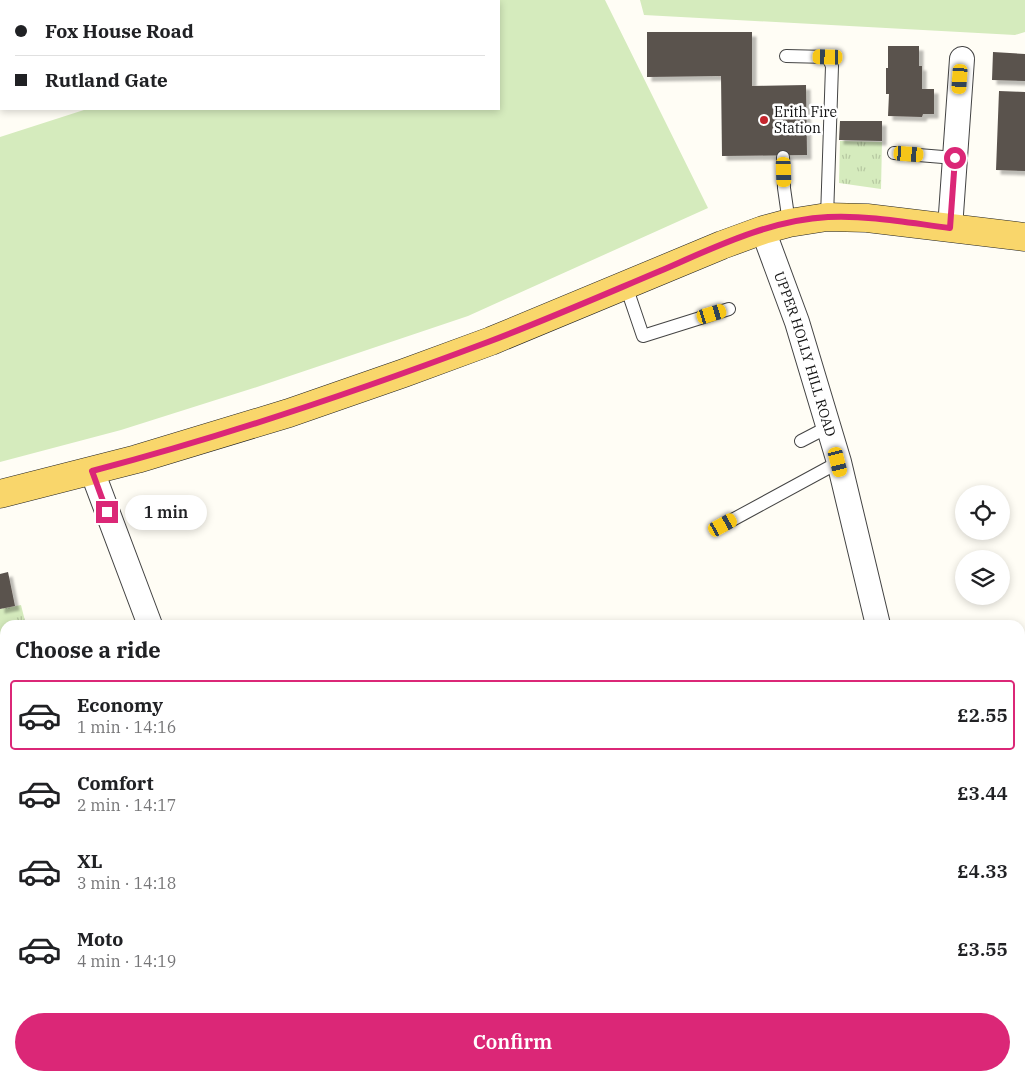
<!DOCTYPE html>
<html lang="en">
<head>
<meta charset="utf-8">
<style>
  :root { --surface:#fff; --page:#f6f6f6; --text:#202124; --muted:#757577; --line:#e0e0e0; --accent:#db2777 }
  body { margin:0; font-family:"IBM Plex Serif",serif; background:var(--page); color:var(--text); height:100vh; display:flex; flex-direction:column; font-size:19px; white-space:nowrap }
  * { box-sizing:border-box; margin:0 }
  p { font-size:16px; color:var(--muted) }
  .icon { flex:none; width:28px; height:28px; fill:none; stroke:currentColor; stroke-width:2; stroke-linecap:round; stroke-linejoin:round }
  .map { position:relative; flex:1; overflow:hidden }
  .drawer { position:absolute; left:0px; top:620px; width:1025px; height:461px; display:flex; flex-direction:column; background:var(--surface); border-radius:15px 15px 0 0; box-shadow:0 2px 8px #0003 }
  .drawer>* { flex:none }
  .hud { position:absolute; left:0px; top:0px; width:500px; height:110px; box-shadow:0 2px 8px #0003; display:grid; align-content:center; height:110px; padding:0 15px; background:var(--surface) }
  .tools { position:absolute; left:955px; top:485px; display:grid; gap:10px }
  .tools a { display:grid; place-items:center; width:55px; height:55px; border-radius:50%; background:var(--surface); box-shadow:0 2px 8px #0003; font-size:25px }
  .end { position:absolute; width:22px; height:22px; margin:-11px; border:6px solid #db2777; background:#fff; box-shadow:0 0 0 2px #fff }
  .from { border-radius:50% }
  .bubble { position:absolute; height:35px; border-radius:18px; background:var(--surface); box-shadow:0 2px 8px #0003; font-size:16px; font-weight:600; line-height:35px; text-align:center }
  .car { position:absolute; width:15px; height:30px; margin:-15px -8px; border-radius:6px; box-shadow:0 0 4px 1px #0007; background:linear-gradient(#f5c518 24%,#345 0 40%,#f5c518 0 76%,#345 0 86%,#f5c518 0) }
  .hud b { display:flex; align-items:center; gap:18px; height:48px; font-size:19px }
  .hud b+b { border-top:1px solid var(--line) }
  .hud i { width:12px; height:12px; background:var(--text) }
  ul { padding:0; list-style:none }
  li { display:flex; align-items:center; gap:15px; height:70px; margin:0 10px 8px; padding:0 5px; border:2px solid transparent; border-radius:5px }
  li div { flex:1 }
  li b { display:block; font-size:19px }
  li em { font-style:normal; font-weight:600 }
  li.current { border-color:var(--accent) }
  li>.icon { width:45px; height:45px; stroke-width:1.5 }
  h2 { padding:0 15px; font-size:22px; line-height:60px }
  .cta { display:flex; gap:10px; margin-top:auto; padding:10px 15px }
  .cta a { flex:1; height:58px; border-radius:30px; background:var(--accent); color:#fff; font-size:20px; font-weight:600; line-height:58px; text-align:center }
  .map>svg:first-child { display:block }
  .grass { fill:url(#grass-tufts) }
  .park { fill:#d5ebbd }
  .building { fill:#5a524d; filter:url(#shadow) }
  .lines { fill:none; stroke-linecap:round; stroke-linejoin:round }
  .service-casing { stroke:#444; stroke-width:14 }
  .minor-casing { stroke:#444; stroke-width:26 }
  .primary-casing { stroke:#222; stroke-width:29 }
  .service { stroke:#fff; stroke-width:12 }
  .minor { stroke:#fff; stroke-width:24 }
  .primary { stroke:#f9d66b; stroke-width:28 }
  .route { stroke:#db2777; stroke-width:6 }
  .poi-dot { fill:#c4262e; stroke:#fff; stroke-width:2 }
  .labels { text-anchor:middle; stroke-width:5; stroke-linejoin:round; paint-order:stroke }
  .poi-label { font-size:14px; fill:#111; stroke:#fff; text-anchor:start }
  .street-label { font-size:14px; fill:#111; stroke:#fff }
</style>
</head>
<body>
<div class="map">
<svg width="1025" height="1081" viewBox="0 0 1025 1081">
  <defs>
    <pattern id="grass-tufts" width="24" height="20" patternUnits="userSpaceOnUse" patternTransform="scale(1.25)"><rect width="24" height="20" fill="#d5ebbd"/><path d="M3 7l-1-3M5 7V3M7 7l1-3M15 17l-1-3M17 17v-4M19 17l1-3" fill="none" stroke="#b6c8a1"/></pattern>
    <filter id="shadow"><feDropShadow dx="4.5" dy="4.5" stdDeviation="1" flood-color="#0004"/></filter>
  </defs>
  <rect width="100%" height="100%" fill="#fffdf5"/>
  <path class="grass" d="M840,141L882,142L881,189L839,183Z
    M21,605L26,625H5V672L0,670V609Z
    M0,713L5,715V814L0,812Z
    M0,855L5,857V936L0,934Z
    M1020,951H1025V1081H336V1076H1020Z
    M5,979V1067L0,1065V988H1Z"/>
  <path class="park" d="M425,0H605L708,208L468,316L257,387L121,430L0,462V137L87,109H499V1H422Z
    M640,0H1025V32L1015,35L644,15Z"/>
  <path class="building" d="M647,32H752V86L806,85L807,155L722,156L721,76L647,77Z
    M888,46H919V66H922V89H934V114H923L922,117L888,116L889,94H886V68H888Z
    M993,52L1025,54V81L992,80Z
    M999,91L1025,92V171L996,170Z
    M840,121H882V141L839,140Z
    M8,572L15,606L0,609V574Z
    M0,675L5,677V715L0,713Z
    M5,825V857L0,855V837Z
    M0,951L5,953V979L0,991Z
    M0,1073L5,1075V1076H8L19,1081H0Z
    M188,1076H222L223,1081H189Z"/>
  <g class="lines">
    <defs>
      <path id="service" d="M786,56L828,57L832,66L827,217
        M894,153L955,158
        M783,157L784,188L789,223
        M626,286L643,336L729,309
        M801,441L828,427
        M723,525L839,462"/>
      <g id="minor">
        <path d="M94,1V0"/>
        <path d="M950,228L962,59"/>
        <path id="s1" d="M763,230L797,322L839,462L878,625"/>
        <path d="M92,471L150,625"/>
        <path d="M1020,925L1025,926"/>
        <path d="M125,1076L128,1081"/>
      </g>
      <path id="primary" d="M0,494L137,459L289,413L404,373L491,341L722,245L763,230L789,223L827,217L867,218L1025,237"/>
    </defs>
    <use href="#service" class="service-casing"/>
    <use href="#minor" class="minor-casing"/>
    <use href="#primary" class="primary-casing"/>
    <use href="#service" class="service"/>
    <use href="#minor" class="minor"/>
    <use href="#primary" class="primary"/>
  </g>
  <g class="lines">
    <path class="route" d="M107,512L92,471C226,436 358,391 488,342C546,320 603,295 660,271C713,248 769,220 828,217C869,215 910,223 950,228L955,158"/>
  </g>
  <circle class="poi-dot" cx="764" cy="120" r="5"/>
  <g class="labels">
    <g class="poi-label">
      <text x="774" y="117">Erith Fire<tspan x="774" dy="16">Station</tspan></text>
    </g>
    <g class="street-label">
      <text dy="5" stroke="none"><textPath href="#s1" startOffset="131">UPPER HOLLY HILL ROAD</textPath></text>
    </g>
  </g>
</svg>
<div class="tools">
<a><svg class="icon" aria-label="locate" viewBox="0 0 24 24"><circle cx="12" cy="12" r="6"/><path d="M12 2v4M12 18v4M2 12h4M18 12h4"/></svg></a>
<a><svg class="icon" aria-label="layers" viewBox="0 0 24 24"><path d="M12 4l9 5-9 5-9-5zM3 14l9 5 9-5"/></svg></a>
</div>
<i class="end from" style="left:955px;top:158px"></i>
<i class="end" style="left:107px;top:512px"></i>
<div class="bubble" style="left:125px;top:495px;width:82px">1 min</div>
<i class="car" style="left:828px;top:57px;rotate:271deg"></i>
<i class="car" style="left:960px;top:79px;rotate:184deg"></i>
<i class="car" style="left:909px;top:154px;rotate:94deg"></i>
<i class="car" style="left:784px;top:172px;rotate:178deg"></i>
<i class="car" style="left:712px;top:314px;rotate:73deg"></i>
<i class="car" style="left:838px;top:462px;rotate:166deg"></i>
<i class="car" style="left:723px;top:525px;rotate:61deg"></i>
<div class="hud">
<b><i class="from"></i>Fox House Road</b>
<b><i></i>Rutland Gate</b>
</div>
<section class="drawer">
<h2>Choose a ride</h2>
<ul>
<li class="current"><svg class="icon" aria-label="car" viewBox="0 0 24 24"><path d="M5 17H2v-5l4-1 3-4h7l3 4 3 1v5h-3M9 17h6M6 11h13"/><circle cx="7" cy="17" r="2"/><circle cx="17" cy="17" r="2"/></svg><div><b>Economy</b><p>1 min · 14:16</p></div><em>£2.55</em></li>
<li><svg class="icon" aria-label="car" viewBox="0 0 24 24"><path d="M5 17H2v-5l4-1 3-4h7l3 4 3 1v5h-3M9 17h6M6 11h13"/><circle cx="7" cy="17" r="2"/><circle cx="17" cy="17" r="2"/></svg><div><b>Comfort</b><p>2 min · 14:17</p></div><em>£3.44</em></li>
<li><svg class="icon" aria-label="car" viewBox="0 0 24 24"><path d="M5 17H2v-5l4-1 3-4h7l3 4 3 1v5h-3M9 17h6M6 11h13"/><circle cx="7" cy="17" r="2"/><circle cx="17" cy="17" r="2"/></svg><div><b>XL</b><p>3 min · 14:18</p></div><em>£4.33</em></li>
<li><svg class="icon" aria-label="car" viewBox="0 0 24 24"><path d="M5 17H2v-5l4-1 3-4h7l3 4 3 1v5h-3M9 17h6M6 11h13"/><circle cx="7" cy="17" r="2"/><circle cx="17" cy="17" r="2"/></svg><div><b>Moto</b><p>4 min · 14:19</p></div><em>£3.55</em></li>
</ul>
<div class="cta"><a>Confirm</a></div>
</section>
</div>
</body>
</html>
